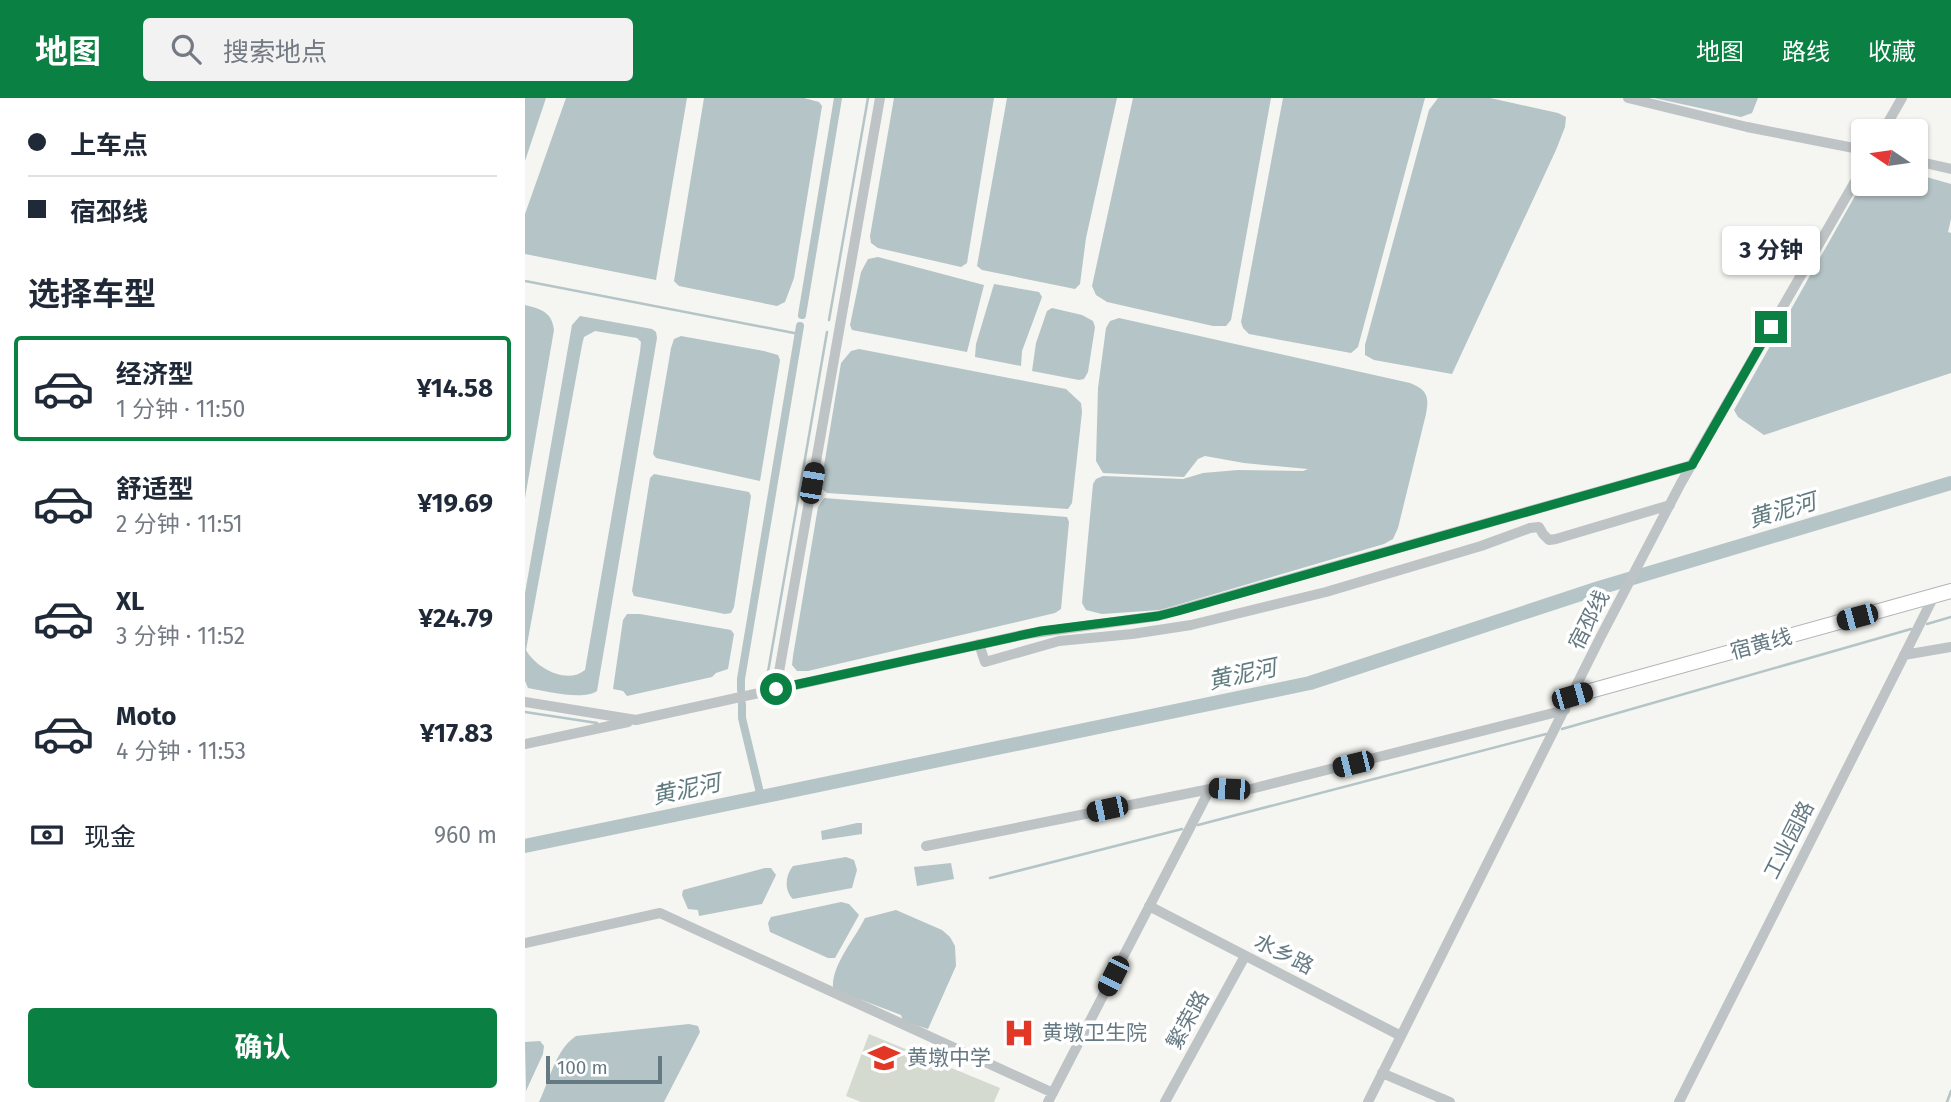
<!DOCTYPE html>
<html lang="zh">
<head>
<meta charset="utf-8">
<style>
  :root { --surface:#fff; --page:#f2f2f3; --text:#1f2937; --muted:#747a83; --line:#e0e1e3; --accent:#0b8043 }
  body { margin:0; font-family:"Fira Sans","Noto Sans SC",sans-serif; background:var(--page); color:var(--text); height:100vh; display:flex; flex-direction:column; font-size:26px; white-space:nowrap }
  * { box-sizing:border-box; margin:0 }
  p { font-size:23px; color:var(--muted) }
  .icon { flex:none; width:38px; height:38px; fill:none; stroke:currentColor; stroke-width:2; stroke-linecap:round; stroke-linejoin:round }
  .map { position:relative; flex:1; overflow:hidden }
  .drawer { display:flex; flex-direction:column; background:var(--surface); width:525px }
  .drawer>* { flex:none }
  .banner { display:grid; align-content:center; height:154px; padding:0 28px; background:var(--surface) }
  .needle { width:46px; rotate:283deg }
  .tools { position:absolute; left:1326px; top:21px; display:grid; gap:14px }
  .tools a { display:grid; place-items:center; width:77px; height:77px; border-radius:7px; background:var(--surface); box-shadow:0 2px 5px #0004; font-size:35px }
  .scale { position:absolute; left:21px; bottom:18px; width:116px; box-sizing:border-box; padding-left:7px; border:4px solid #647982; border-top:0; font-size:19px; line-height:24px; white-space:nowrap; color:#647982; -webkit-text-stroke:5px #fff; paint-order:stroke }
  .end { position:absolute; width:32px; height:32px; margin:-16px; border:9px solid #0b8043; background:#fff; box-shadow:0 0 0 4px #fff }
  .from { border-radius:50% }
  .bubble { position:absolute; height:49px; border-radius:7px; background:var(--surface); box-shadow:0 2px 5px #0004; font-size:23px; font-weight:700; line-height:49px; text-align:center }
  .car { position:absolute; width:21px; height:42px; margin:-21px -10px; border-radius:9px; box-shadow:0 0 5px 2px #0007; background:linear-gradient(#222 24%,#8ab4d8 0 40%,#222 0 76%,#8ab4d8 0 86%,#222 0) }
  .banner b { display:flex; align-items:center; gap:24px; height:66px; font-size:26px }
  .banner b+b { border-top:2px solid var(--line) }
  .banner i { width:18px; height:18px; background:var(--text) }
  ul { padding:0; list-style:none }
  li { display:flex; align-items:center; gap:21px; height:105px; margin:0 14px 10px; padding:0 14px; border:4px solid transparent; border-radius:7px }
  li div { flex:1 }
  li b { display:block; font-size:26px }
  li em { font-style:normal; font-weight:700 }
  li.selected { border-color:var(--accent) }
  li>.icon { width:63px; height:63px; stroke-width:1.5 }
  h2 { padding:0 28px; font-size:32px; line-height:84px }
  .pay { display:flex; align-items:center; gap:18px; height:77px; padding:0 28px; font-size:26px }
  .pay p { margin-inline-start:auto }
  .cta { display:flex; gap:14px; margin-top:auto; padding:14px 28px }
  .cta a { flex:1; height:80px; border-radius:7px; background:var(--accent); color:#fff; font-size:28px; font-weight:700; line-height:80px; text-align:center }
  header { display:flex; align-items:center; gap:42px; box-sizing:border-box; height:98px; padding:0 35px; background:var(--accent); color:#fff }
  header strong { font-size:33px }
  nav { display:flex; gap:38px; margin-inline-start:auto; font-size:24px }
  .search { width:490px; height:63px; background:var(--page); display:flex; align-items:center; gap:18px; box-sizing:border-box; padding:0 24px; border-radius:7px; color:var(--muted); font-size:26px }
  main { display:flex; flex:1; min-height:0 }
  .map>svg:first-child { display:block }
  .green { fill:#d5dad0 }
  .water { fill:#b5c4c6; fill-rule:evenodd }
  .lines { fill:none; stroke-linecap:round; stroke-linejoin:round }
  .stream { stroke:#b5c4c6; stroke-width:2.5 }
  .canal { stroke:#b5c4c6; stroke-width:8 }
  .river { stroke:#b5c4c6; stroke-width:14 }
  .major-casing { stroke:#afb5b8; stroke-width:16 }
  .minor { stroke:#bec3c5; stroke-width:10 }
  .major { stroke:#fff; stroke-width:14 }
  .route { stroke:#0b8043; stroke-width:9 }
  .labels { text-anchor:middle; stroke-width:7; stroke-linejoin:round; paint-order:stroke }
  .street-label { font-size:21px; fill:#647982; stroke:#fff }
  .poi-label { font-size:21px; fill:#647982; stroke:#fff; text-anchor:start }
  .water-label { font-size:23px; font-style:italic; fill:#5f7b7f; stroke:#fff }
</style>
</head>
<body>
<header>
<strong>地图</strong>
<div class="search"><svg class="icon" aria-label="search" viewBox="0 0 24 24"><circle cx="10" cy="10" r="6"/><path d="M15 15l6 6"/></svg>搜索地点</div>
<nav><a>地图</a><a>路线</a><a>收藏</a></nav>
</header>
<main>
<section class="drawer">
<div class="banner">
<b><i class="from"></i>上车点</b>
<b><i></i>宿邳线</b>
</div>
<h2>选择车型</h2>
<ul>
<li class="selected"><svg class="icon" aria-label="car" viewBox="0 0 24 24"><path d="M5 17H2v-5l4-1 3-4h7l3 4 3 1v5h-3M9 17h6M6 11h13"/><circle cx="7" cy="17" r="2"/><circle cx="17" cy="17" r="2"/></svg><div><b>经济型</b><p>1 分钟 · 11:50</p></div><em>¥14.58</em></li>
<li><svg class="icon" aria-label="car" viewBox="0 0 24 24"><path d="M5 17H2v-5l4-1 3-4h7l3 4 3 1v5h-3M9 17h6M6 11h13"/><circle cx="7" cy="17" r="2"/><circle cx="17" cy="17" r="2"/></svg><div><b>舒适型</b><p>2 分钟 · 11:51</p></div><em>¥19.69</em></li>
<li><svg class="icon" aria-label="car" viewBox="0 0 24 24"><path d="M5 17H2v-5l4-1 3-4h7l3 4 3 1v5h-3M9 17h6M6 11h13"/><circle cx="7" cy="17" r="2"/><circle cx="17" cy="17" r="2"/></svg><div><b>XL</b><p>3 分钟 · 11:52</p></div><em>¥24.79</em></li>
<li><svg class="icon" aria-label="car" viewBox="0 0 24 24"><path d="M5 17H2v-5l4-1 3-4h7l3 4 3 1v5h-3M9 17h6M6 11h13"/><circle cx="7" cy="17" r="2"/><circle cx="17" cy="17" r="2"/></svg><div><b>Moto</b><p>4 分钟 · 11:53</p></div><em>¥17.83</em></li>
</ul>
<div class="pay"><svg class="icon" aria-label="cash" viewBox="0 0 24 24"><path d="M3 7h18v10H3z"/><circle cx="12" cy="12" r="2"/></svg>现金<p>960 m</p></div>
<div class="cta"><a>确认</a></div>
</section>
<div class="map">
<svg width="1426" height="1004" viewBox="0 0 1426 1004">
  <rect width="100%" height="100%" fill="#f5f5f1"/>
  <path class="green" d="M344,936L475,990L469,1004H336L321,998Z"/>
  <path class="water" d="M0,0H21L0,63Z
    M41,0H162L131,182L0,156V116Z
    M179,0H279L294,4L297,8L269,180L260,204L252,208L154,188L149,183Z
    M369,0H469L442,165L436,169L353,150L346,145L345,138Z
    M482,0H592L561,140L555,186L550,191L457,172L452,168Z
    M608,0H746L706,222L701,228H688L582,204L571,197L567,188Z
    M758,0H900L833,249L826,255L724,236L718,230L716,224Z
    M913,0H965L1033,15L1041,19L1040,29L1031,52L927,276L849,262L840,257V247L904,12Z
    M1129,0H1233L1227,15L1216,19Z
    M1391,76L1426,86V121L1423,134L1426,135V275L1239,337L1213,319L1209,312L1339,82V86H1391Z
    M353,159L459,187L442,254L327,232L325,227L336,174L343,161Z
    M469,186L514,194L517,199L497,253L496,268L450,259L451,246Z
    M0,207C16,211 27,214 29,232L0,400Z
    M527,210L557,217L568,223L570,229L563,274L559,281L554,282L507,273L511,245L522,213Z
    M55,218L127,231L131,234L132,240L72,593C58,603 21,593 3,590L0,583V495L47,227ZM70,233L112,240L116,244L115,254L60,572C42,587 11,570 1,552L57,247L59,239Z
    M594,220L885,285C903,292 904,299 901,316L873,430L868,441L859,446L635,512L577,516L561,512L557,505L568,386L571,381L578,378L658,381L678,375L713,372L778,373L783,371L719,365L680,358L673,361L659,379L578,375L571,363L573,290L581,230L585,223Z
    M156,238L239,253L253,257L255,262L235,383L131,360L128,356L146,250L149,241Z
    M334,251L541,291L556,305L557,314L547,405L543,411L302,395L296,390L297,380L316,265L326,253Z
    M129,376L224,394L226,398L209,509L206,515L200,516L109,498L107,493L125,380Z
    M299,400L542,419L544,424L536,511L530,515L283,573H272L267,567L268,558L293,409Z
    M102,516H115L206,532L209,536L203,571L191,575L187,579L102,598L98,593L88,591L98,522Z
    M332,725H337V736L297,742L296,733Z
    M321,759L329,762L332,772L327,790L268,801C259,792 260,778 268,768Z
    M426,765L429,781L392,788L389,769Z
    M240,770H246L251,777L237,806L174,818L173,812L163,811L157,797L158,792Z
    M316,804L324,806L334,817L310,860H303L245,834L243,825L246,819Z
    M371,812L417,832L425,839L430,848L431,868L403,931L378,923L376,917L308,891C306,867 330,841 340,820Z
    M164,926L173,928L175,934L139,1004H14C24,983 31,951 51,938Z
    M15,943L19,948L18,956L1,993L0,944Z"/>
  <g class="lines">
    <path class="stream" d="M0,183L274,236
      M304,222L343,0
      M1402,526L1426,519
      M243,574L302,234
      M0,614L72,625
      M1037,631L1386,531
      M673,727L1021,636
      M465,780L657,731
      M1422,1004L1426,993"/>
    <path class="canal" d="M277,217L313,0
      M216,592V581L275,228
      M217,606V620L236,699"/>
    <path class="river" d="M0,748L785,585L1074,490L1426,385"/>
    <defs>
      <path id="major" d="M1047,598L1426,493"/>
    </defs>
    <use href="#major" class="major-casing"/>
    <path class="minor" d="M1103,0L1222,29L1339,52
      M1358,33L1377,0
      M1391,63L1426,71
      M454,546L460,564L534,543L607,536L666,527L801,494L956,448L1005,430L1014,429L1018,436L1024,442L1031,441L1145,407
      M1379,557L1426,549
      M251,591L355,0
      M0,604L111,622L502,536L633,518L1167,367
      M0,646L103,624
      M401,748L685,691L722,692L1040,612
      M624,808L876,938
      M0,845L135,815L528,995
      M857,975L925,1004
      M523,1004L685,691
      M640,1004L720,858
      M843,1004L1075,540L1156,385L1339,68
      M1154,1004L1409,498"/>
    <use href="#major" class="major"/>
  </g>
  <g class="lines">
    <path class="route" d="M251,591L516,533L633,518L653,513L1167,367L1246,229"/>
  </g>
  <defs>
    <symbol id="hospital-bare" viewBox="-9 -9 18 18"><path d="M-5-5h3v3.5h4V-5h3V5h-3V1.5h-4V5h-3Z" fill="#e23724" stroke="#fff" stroke-width="2.5" paint-order="stroke"/></symbol>
    <symbol id="school-bare" viewBox="-9 -9 18 18"><path d="M0-5L7-2L0 1L-7-2ZM-4 1L0 2.5L4 1V4Q0 6-4 4Z" fill="#e23724" stroke="#fff" stroke-width="2.5" paint-order="stroke"/></symbol>
  </defs>
  <g fill-rule="evenodd">
    <use href="#hospital-bare" x="472" y="913" width="44" height="44"/>
    <use href="#school-bare" x="337" y="938" width="44" height="44"/>
  </g>
  <g class="labels">
    <g class="street-label">
      <text transform="translate(1064 522) rotate(-63)" y="7">宿邳线</text>
      <text transform="translate(1236 546) rotate(-15)" y="7">宿黄线</text>
      <text transform="translate(1264 742) rotate(-63)" y="7">工业园路</text>
      <text transform="translate(759 856) rotate(27)" y="7">水乡路</text>
      <text transform="translate(663 922) rotate(-61)" y="7">繁荣路</text>
    </g>
    <g class="poi-label">
      <text x="517" y="942">黄墩卫生院</text>
      <text x="382" y="967">黄墩中学</text>
    </g>
    <g class="water-label">
      <text transform="translate(1257 412) rotate(-16)" y="8">黄泥河</text>
      <text transform="translate(717 576) rotate(-12)" y="8">黄泥河</text>
      <text transform="translate(161 691) rotate(-12)" y="8">黄泥河</text>
    </g>
  </g>
</svg>
<div class="tools">
<a><svg class="needle" viewBox="-14 -14 28 28"><path d="M0-13l5 13h-10z" fill="#e53935"/><path d="M0 13l5-13h-10z" fill="#747a83"/></svg></a>
</div>
<div class="scale">100 m</div>
<i class="end from" style="left:251px;top:591px"></i>
<i class="end" style="left:1246px;top:229px"></i>
<div class="bubble" style="left:1197px;top:128px;width:98px">3 分钟</div>
<i class="car" style="left:287px;top:385px;rotate:10deg"></i>
<i class="car" style="left:1332px;top:519px;rotate:255deg"></i>
<i class="car" style="left:1047px;top:598px;rotate:74deg"></i>
<i class="car" style="left:828px;top:666px;rotate:256deg"></i>
<i class="car" style="left:704px;top:691px;rotate:273deg"></i>
<i class="car" style="left:582px;top:711px;rotate:258deg"></i>
<i class="car" style="left:588px;top:878px;rotate:207deg"></i>
</div>
</main>
</body>
</html>
